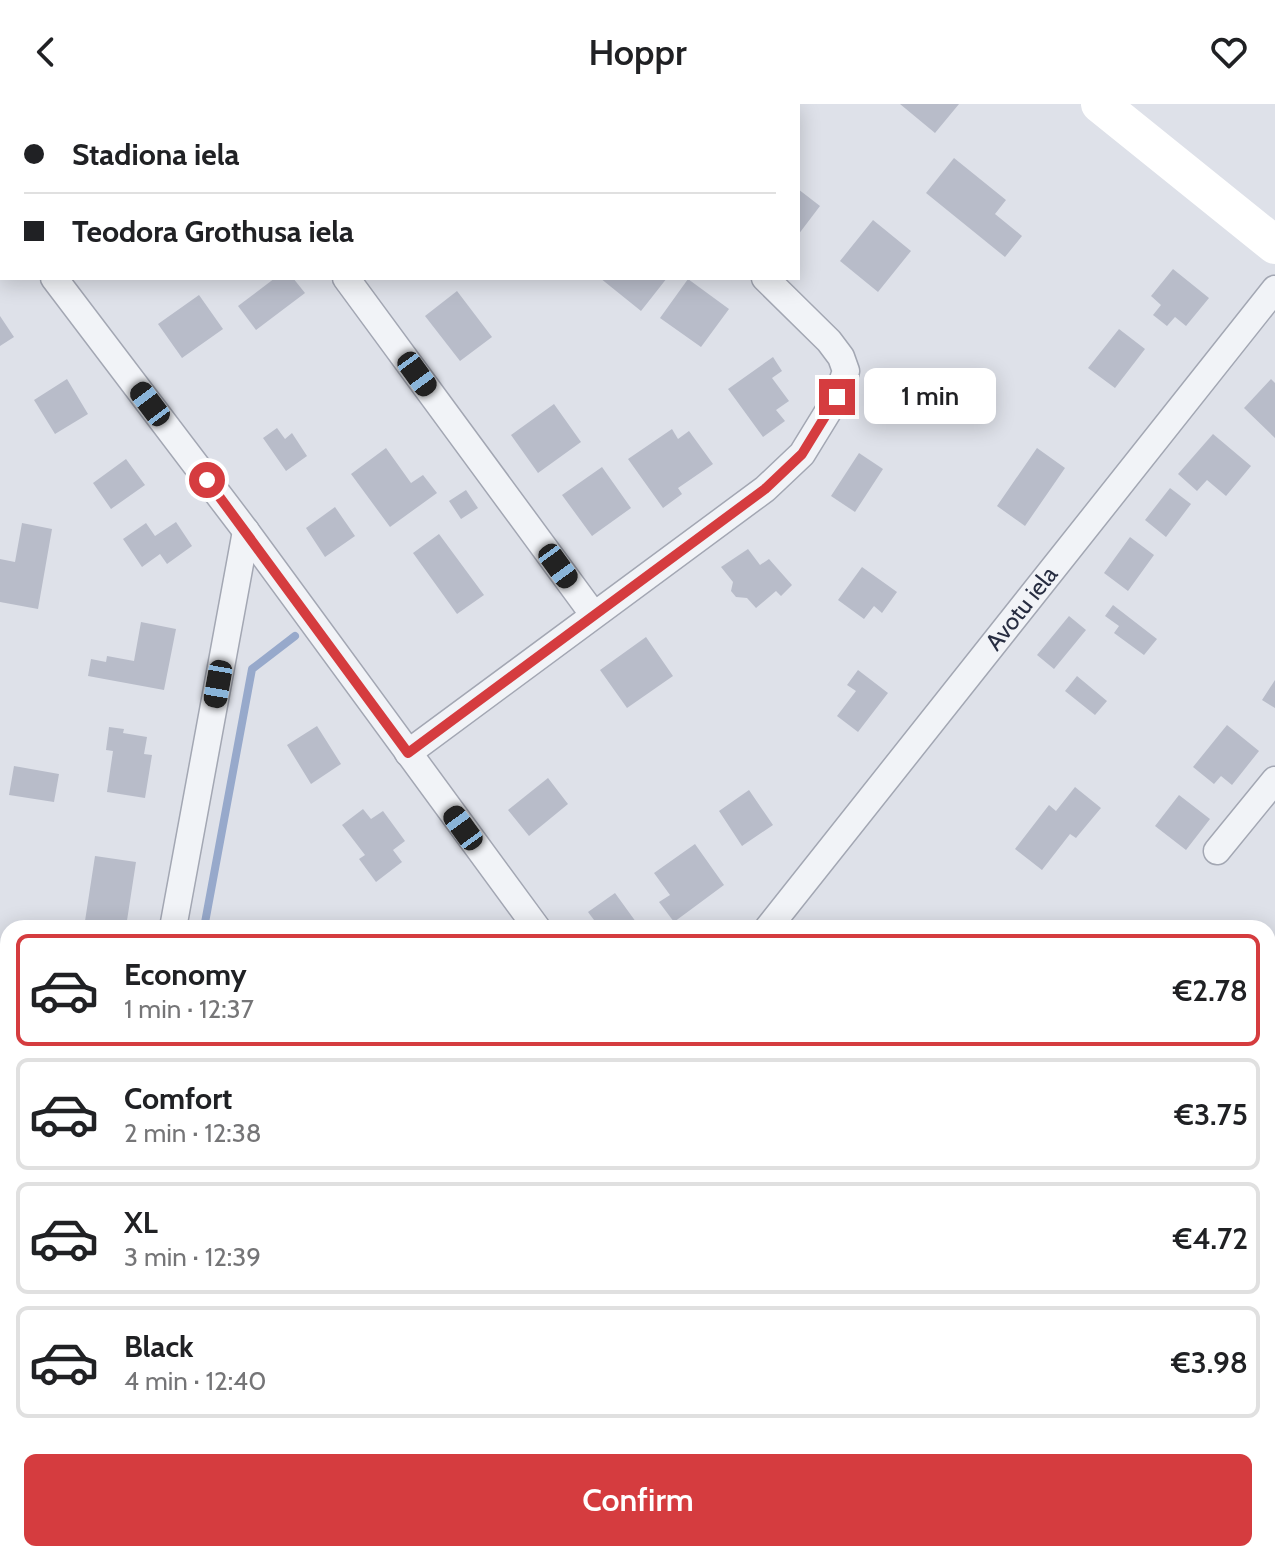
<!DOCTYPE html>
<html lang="en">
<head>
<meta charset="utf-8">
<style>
  :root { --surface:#fff; --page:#f2f2f2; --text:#202124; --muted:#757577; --line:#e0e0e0; --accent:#d53c3f }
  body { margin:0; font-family:Cabin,sans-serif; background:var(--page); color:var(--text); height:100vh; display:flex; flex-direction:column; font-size:30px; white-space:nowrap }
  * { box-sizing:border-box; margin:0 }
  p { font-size:26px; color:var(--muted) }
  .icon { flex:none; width:44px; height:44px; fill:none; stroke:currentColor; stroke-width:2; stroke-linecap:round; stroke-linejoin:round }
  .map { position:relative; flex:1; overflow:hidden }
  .drawer { position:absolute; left:0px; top:816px; width:1276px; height:642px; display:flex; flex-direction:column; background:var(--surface); border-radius:24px 24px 0 0; box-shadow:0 4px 20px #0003 }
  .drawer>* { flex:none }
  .hud { position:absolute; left:0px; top:0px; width:800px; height:176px; box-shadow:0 4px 20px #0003; display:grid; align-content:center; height:176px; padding:0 24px; background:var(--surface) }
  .end { position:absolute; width:36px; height:36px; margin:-18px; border:10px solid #d53c3f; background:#fff; box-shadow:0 0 0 4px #fff }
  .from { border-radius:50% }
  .bubble { position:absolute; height:56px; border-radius:12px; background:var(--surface); box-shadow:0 4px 20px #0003; font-size:26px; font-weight:600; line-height:56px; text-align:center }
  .car { position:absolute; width:24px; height:48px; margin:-24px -12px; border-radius:10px; box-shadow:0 0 6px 2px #0007; background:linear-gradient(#222 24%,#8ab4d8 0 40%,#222 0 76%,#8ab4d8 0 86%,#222 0) }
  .hud b { display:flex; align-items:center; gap:28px; height:76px; font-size:30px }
  .hud b+b { border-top:2px solid var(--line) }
  .hud i { width:20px; height:20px; background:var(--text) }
  ul { padding:14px 0 0; list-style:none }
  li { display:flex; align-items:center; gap:24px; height:112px; margin:0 16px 12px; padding:0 8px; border:4px solid var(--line); border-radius:12px }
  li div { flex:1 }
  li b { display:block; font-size:30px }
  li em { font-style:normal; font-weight:600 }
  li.on { border-color:var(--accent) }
  li>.icon { width:72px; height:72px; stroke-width:1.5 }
  .primary-button { display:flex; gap:16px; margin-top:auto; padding:16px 24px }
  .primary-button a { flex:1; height:92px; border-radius:12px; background:var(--accent); color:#fff; font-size:32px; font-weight:600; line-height:92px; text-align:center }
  header { display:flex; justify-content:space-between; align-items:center; height:104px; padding:0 24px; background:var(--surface); font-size:36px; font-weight:600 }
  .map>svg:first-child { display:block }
  .green { fill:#c1d3bf }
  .water { fill:#97a9cb }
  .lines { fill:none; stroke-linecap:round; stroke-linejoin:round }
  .stream { stroke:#97a9cb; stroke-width:8 }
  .building { fill:#b8bcc9 }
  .minor-casing { stroke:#a3a7b3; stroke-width:29 }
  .minor { stroke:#f1f3f7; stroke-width:26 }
  .secondary { stroke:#fff; stroke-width:38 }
  .route { stroke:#d53c3f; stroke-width:10 }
  .labels { text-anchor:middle; stroke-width:8; stroke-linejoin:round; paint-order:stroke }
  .street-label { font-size:24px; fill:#272d41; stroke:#eef0f6 }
</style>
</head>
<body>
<header><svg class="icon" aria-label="back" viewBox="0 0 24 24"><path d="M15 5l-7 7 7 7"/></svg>Hoppr<svg class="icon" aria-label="heart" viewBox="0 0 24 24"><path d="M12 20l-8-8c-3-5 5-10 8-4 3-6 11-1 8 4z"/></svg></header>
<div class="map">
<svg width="1275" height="1457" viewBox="0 0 1275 1457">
  <rect width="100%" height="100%" fill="#dee1e9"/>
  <path class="green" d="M0,0H258L2,2V71Z"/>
  <path class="water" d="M1268,1034L1275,1043V1097L1268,1102Z"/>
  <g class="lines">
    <path class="stream" d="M354,2L359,0
      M204,824L252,565L295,532"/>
  </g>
  <path class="building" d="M900,0H959L935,29Z
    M954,54L1006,96L995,110L1022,132L1005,153L926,89Z
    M798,85L820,102L798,131Z
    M873,116L911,147L878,188L840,157Z
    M1173,165L1209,194L1186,222L1175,213L1167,222L1153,211L1161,201L1151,192Z
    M275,174H293L305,189L256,226L238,202Z
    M600,174H667L641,207Z
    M688,175L729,205L701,243L660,214Z
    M457,187L492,233L460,257L425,212Z
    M199,191L223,225L182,254L158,220Z
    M0,212L14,233L0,242Z
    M1119,225L1145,245L1115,284L1088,264Z
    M773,253L782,267L772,274L789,297L776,306L785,317L763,333L728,285Z
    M67,275L88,310L55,330L34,296Z
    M1271,275L1275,279V334L1244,304Z
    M554,300L581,338L538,369L511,331Z
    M277,324L285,335L292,329L307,352L286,367L263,334Z
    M672,325L678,335L689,327L713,360L678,384L682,390L663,404L628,355Z
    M1213,330L1251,362L1226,392L1207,376L1197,387L1178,370Z
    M386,344L411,379L423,371L437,389L390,423L351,370Z
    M1037,344L1065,364L1025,422L997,402Z
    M859,349L883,365L855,408L831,392Z
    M126,355L145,381L111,405L93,379Z
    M602,363L631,404L592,432L562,391Z
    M1170,384L1191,400L1166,433L1145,416Z
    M466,386L478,404L461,415L449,397Z
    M335,403L355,432L325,453L306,424Z
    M176,418L192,442L167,460L160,450L142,463L123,435L146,419L155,432Z
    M22,419L52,425L38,505L0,498V455L15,458Z
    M439,430L484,491L457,510L413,449Z
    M1130,433L1154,451L1128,487L1104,469Z
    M748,445L760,461L769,455L792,481L781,492L776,487L756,504L747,494L736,493L731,487L733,478L721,463Z
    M862,463L897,488L882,509L874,502L864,515L838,496Z
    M1113,501L1157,535L1144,551L1114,529L1119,522L1105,512Z
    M1069,512L1086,526L1054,565L1037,551Z
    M141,518L176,525L164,586L88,572L91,555L106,558L107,552L134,557Z
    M646,533L673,572L627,604L600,566Z
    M858,566L888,589L858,628L837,612L856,587L847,581Z
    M1077,572L1107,597L1095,611L1065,587Z
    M1275,576V604L1262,596Z
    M1227,621L1259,647L1232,681L1221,672L1214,680L1193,663Z
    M317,622L341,660L311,680L287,641Z
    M109,623L124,625L123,629L147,633L144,650L152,651L145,694L107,688L113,647L106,646Z
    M14,662L59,670L54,698L9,691Z
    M548,674L568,700L529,732L508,706Z
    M1075,683L1101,704L1076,734L1070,730L1042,766L1015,745L1049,701L1056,707Z
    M749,686L773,721L742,742L719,707Z
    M1179,691L1210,715L1186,746L1155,722Z
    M363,705L371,715L383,707L405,737L393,746L402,758L376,778L359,755L365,751L342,721Z
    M695,740L724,781L674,818L659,798L670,791L654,769Z
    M95,752L136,758L126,823L85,817Z
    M615,789L636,818L628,824H600L588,808Z
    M1268,841L1275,847V883L1268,877Z
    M317,1450H349L339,1457H321Z
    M422,1450H475L466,1457L461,1452L454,1457H427Z
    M897,1450H919L910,1457H902Z
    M1068,1450H1110L1101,1457H1073Z"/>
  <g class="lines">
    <defs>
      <g id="minor">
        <path d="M553,0L556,2"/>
        <path d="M413,2L417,0"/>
        <path d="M0,108L2,111"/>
        <path d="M54,174L246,427L537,824"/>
        <path d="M346,174L593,510"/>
        <path d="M408,649L765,385L802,350L837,293L846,267L841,253L829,237L765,174"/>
        <path d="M1217,747L1275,676"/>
        <path d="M173,824L246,427"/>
        <path id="s1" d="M768,824L1275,185"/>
        <path d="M1268,1409L1275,1404"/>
        <path d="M0,1434L8,1428"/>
        <path d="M256,1450L261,1457"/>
        <path d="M994,1450L999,1457"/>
        <path d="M592,1457L599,1450"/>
        <path d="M1201,1457L1211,1450"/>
      </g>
    </defs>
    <use href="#minor" class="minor-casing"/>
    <use href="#minor" class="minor"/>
    <path class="secondary" d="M1100,0L1275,141"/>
  </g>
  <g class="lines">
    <path class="route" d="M207,376L408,649L765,385L802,350L837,293"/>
  </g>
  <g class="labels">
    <g class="street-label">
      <text dy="8" stroke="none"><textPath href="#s1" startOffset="408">Avotu iela</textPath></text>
    </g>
  </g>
</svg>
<i class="end from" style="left:207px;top:376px"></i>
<i class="end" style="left:837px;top:293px"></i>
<div class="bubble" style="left:864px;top:264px;width:132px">1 min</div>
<i class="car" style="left:417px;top:270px;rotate:144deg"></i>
<i class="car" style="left:150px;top:300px;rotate:323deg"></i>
<i class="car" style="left:558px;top:462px;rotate:144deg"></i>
<i class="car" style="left:218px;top:580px;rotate:190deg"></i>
<i class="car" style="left:463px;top:724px;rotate:324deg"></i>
<div class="hud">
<b><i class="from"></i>Stadiona iela</b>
<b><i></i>Teodora Grothusa iela</b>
</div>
<section class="drawer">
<ul>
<li class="on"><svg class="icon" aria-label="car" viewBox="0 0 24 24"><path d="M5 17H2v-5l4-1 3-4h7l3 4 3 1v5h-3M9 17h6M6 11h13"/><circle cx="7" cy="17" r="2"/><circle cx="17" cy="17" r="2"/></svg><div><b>Economy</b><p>1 min · 12:37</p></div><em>€2.78</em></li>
<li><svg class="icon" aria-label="car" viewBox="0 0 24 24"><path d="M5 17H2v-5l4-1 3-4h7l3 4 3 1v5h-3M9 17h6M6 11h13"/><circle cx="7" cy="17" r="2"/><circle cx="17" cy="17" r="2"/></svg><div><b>Comfort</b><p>2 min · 12:38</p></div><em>€3.75</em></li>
<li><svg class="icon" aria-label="car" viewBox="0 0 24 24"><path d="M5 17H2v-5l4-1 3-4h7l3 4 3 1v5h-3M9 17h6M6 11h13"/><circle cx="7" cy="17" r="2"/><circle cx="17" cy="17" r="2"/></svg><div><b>XL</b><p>3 min · 12:39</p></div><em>€4.72</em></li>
<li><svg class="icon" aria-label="car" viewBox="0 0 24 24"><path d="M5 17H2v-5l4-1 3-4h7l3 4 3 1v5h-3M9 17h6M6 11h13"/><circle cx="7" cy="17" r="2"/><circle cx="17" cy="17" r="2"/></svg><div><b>Black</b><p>4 min · 12:40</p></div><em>€3.98</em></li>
</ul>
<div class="primary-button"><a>Confirm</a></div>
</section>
</div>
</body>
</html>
